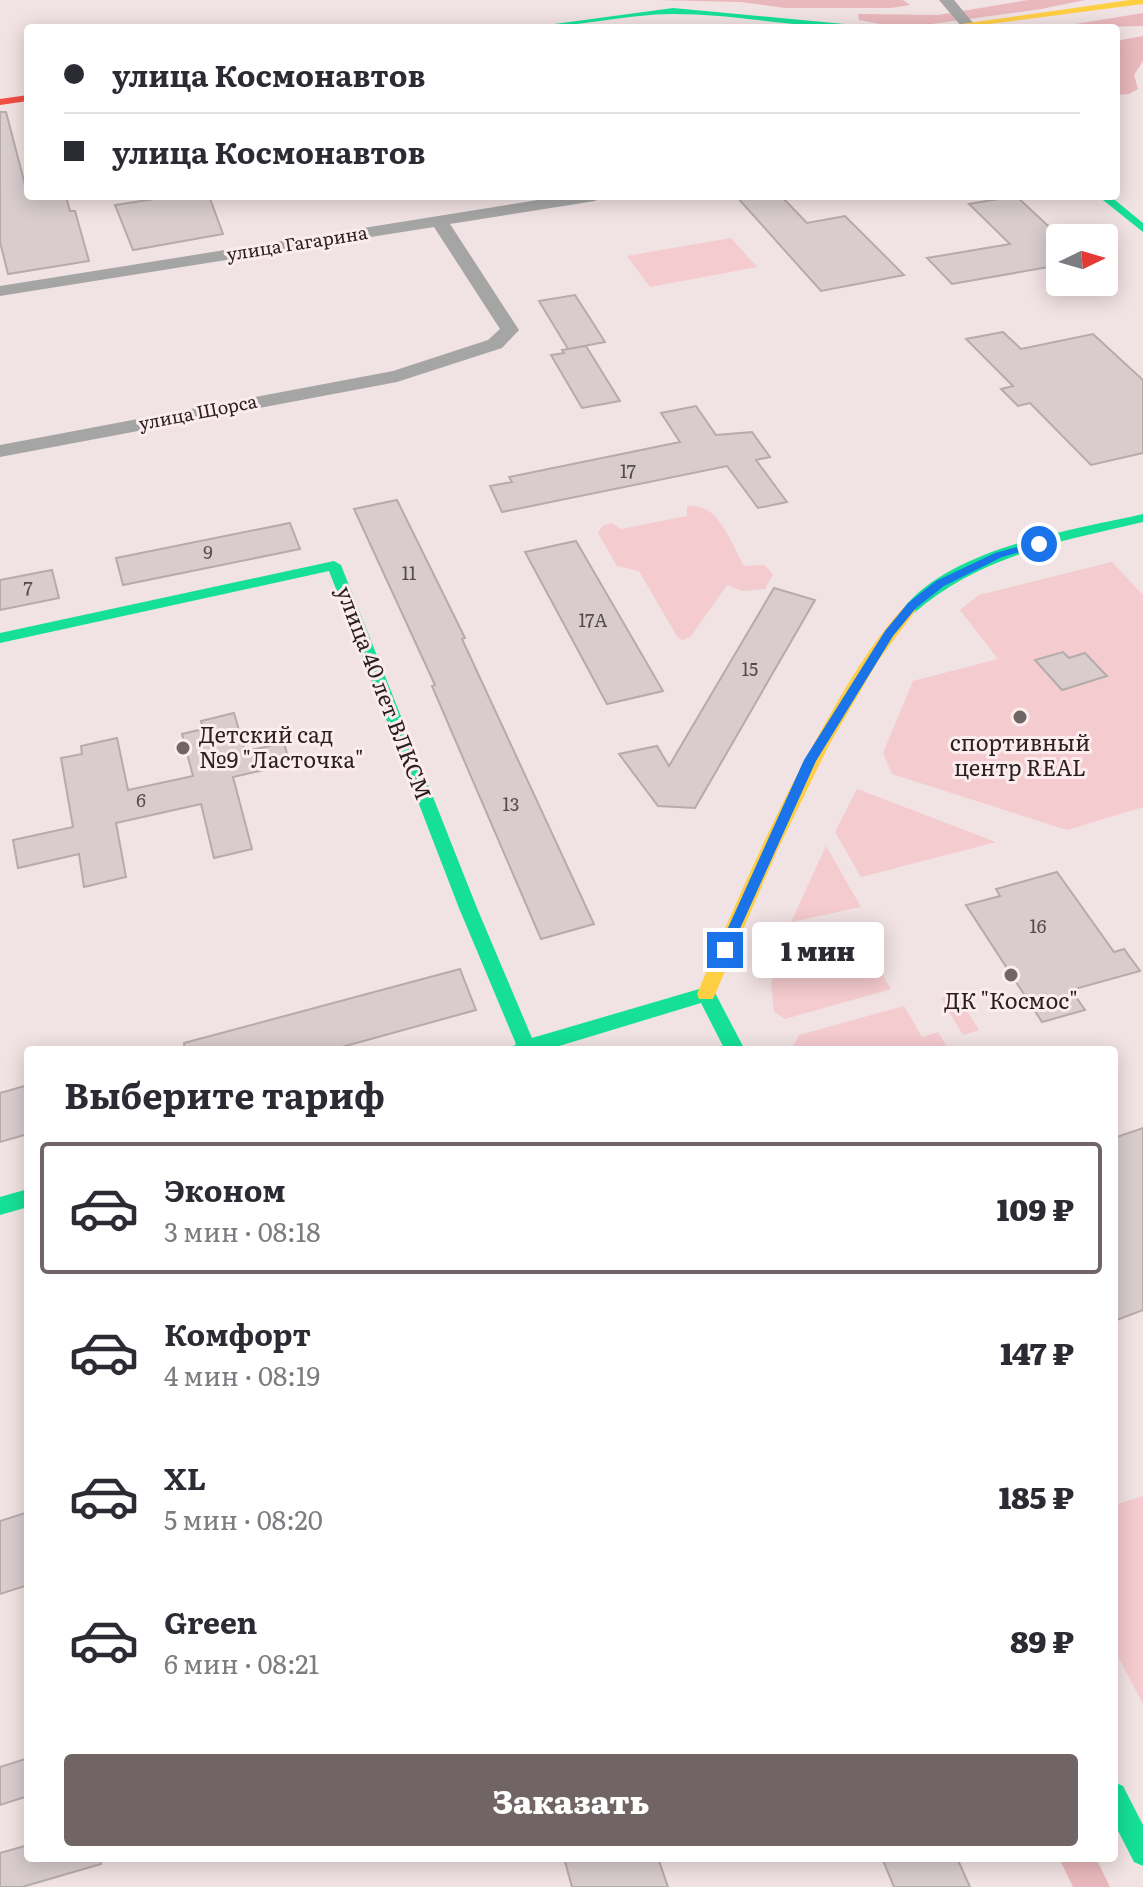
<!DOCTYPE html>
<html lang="ru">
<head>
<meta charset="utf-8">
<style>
  :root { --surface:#fff; --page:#f7f7f7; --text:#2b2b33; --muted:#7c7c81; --line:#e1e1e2; --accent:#706465 }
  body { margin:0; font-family:Literata,serif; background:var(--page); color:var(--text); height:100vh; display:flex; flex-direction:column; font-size:30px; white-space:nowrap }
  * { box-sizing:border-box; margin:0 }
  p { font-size:26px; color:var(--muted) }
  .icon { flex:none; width:44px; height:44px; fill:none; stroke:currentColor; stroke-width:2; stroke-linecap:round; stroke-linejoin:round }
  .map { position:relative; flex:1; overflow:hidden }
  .drawer { position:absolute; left:24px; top:1046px; width:1094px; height:816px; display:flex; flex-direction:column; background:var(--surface); border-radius:8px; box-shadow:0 4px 20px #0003 }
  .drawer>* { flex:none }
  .banner { position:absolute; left:24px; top:24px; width:1096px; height:176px; border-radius:8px; box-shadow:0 4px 20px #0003; display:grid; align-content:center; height:176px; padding:0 40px; background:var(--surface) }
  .needle { width:52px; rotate:85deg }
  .buttons { position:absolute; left:1046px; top:224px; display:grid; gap:16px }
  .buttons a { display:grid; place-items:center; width:72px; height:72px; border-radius:8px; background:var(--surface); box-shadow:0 4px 20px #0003; font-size:40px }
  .end { position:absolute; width:36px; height:36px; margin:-18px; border:10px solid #1a73e8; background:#fff; box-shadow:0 0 0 4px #fff }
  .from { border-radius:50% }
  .bubble { position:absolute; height:56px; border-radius:8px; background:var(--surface); box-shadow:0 4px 20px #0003; font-size:26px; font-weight:800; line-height:56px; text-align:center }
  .banner b { display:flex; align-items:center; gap:28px; height:76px; font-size:30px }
  .banner b+b { border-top:2px solid var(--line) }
  .banner i { width:20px; height:20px; background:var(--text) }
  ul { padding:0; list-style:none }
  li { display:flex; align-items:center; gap:24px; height:132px; margin:0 16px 12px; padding:0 24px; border:4px solid transparent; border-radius:8px }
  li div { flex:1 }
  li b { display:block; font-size:30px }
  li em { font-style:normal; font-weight:800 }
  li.current { border-color:var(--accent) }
  li>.icon { width:72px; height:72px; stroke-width:1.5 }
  h2 { padding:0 40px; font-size:36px; line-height:96px }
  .primary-button { display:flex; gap:16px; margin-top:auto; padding:16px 40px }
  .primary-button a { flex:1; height:92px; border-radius:8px; background:var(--accent); color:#fff; font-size:32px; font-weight:800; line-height:92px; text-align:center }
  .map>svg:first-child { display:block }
  .green { fill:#f4cbcf }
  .forest { fill:#e9b8bc }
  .building { fill:#d8cccd; stroke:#b6abab; stroke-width:2 }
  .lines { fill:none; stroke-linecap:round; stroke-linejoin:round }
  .street { fill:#a6a5a6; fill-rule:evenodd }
  .fast { fill:#16e098; fill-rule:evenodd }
  .slow { fill:#ffcf43; fill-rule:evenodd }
  .jam { fill:#f24e42; fill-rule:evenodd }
  .route { fill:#1a73e8 }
  .poi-dot { fill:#706465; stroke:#fceced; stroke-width:3 }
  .labels { text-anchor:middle; stroke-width:6; stroke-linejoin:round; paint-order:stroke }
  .far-street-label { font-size:18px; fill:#2a2021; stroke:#fceced }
  .number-label { font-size:18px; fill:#564c4d }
  .street-label { font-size:22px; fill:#2a2021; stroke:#fceced }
  .poi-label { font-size:22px; fill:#2a2021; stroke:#fceced }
</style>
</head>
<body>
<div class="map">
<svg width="1143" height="1887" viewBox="0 0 1143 1887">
  <rect width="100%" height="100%" fill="#f1e2e3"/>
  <path class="green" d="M731,238L757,267L650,287L627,256Z
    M687,506C719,502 730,542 744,566L764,565L773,574L765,589L743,591L727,585L691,636L683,640L678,638L639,571L617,566L598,533L602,526L611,523L621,529L687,516Z
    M1112,562L1143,595V807L1067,830L892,774L883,753L913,681L998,659L960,610L979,595Z
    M857,789L996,842L861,877L835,832Z
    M826,846L861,907L791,922Z
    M855,928L891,989L785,1019L774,1012L771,984L781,950Z
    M956,994L979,1030L963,1035L941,998Z
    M904,1006L922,1037L938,1032L949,1050H795L793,1046L799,1035Z
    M1143,1496V1704L1114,1649V1505Z"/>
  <path class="forest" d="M658,0H903L910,5L891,8H785L741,2Z
    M1028,0H1085L1041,9L902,28L859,20L858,14L938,15Z
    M1143,13V26L1051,28Z
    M1143,36V61L1134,75L1138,89L1129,94L1116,95V41Z
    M1059,1858H1096L1110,1887H1073Z"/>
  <path class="building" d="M0,112H6L28,196H66L70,211H75L89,261L8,274L0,242Z
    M174,196H209L223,234L133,250L115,205Z
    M736,196H781L807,223L845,216L904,275L821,291Z
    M1016,196L1060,237V265L952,284L927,258L1010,244L969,204Z
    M575,295L593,323L605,342L568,349L539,301Z
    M1003,332L1021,349L1093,334L1143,380V453L1091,465L1030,403L1018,406L1001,389L1013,386L966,339Z
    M586,346L620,401L582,408L551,355L564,353L562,350Z
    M696,406L716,435L752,432L770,457L756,460L787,502L758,508L727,466L502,512L490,486L512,482L509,477L680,442L661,413Z
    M397,500L465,638L462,639L594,924L541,939L432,686L435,685L354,509Z
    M290,523L300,549L123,585L116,558Z
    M576,541L663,691L607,704L525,552Z
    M52,570L59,598L0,610V580Z
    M774,588L815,600L695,808L658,806L619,754L657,746L669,766Z
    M1063,652L1069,658L1085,653L1107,676L1062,690L1035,660Z
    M234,713L245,751L284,743L290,764L233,777L252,849L214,858L201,804L116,823L126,877L84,887L79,854L18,868L13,840L73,827L61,758L82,754L81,746L117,738L128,790L193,776L182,734L203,729L201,721Z
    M1057,872L1114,952L1124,949L1140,971L1071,990L1085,1010L1042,1022L966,905L1000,896L996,889Z
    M460,969L476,1010L331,1050H185L184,1043Z
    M28,1085V1134L0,1142V1093Z
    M1143,1128V1310L1114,1321V1138Z
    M28,1512V1585L0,1594V1521Z
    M28,1758V1796L0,1805V1767Z
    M28,1845V1858H100L101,1864L22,1887H0V1853Z
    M564,1858H658L668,1887H572Z
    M882,1858H957L970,1887H894Z"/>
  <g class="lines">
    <path class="street" d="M939,0H954L974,24L972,27H962Z
      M563,196H603L595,201L450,224L519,330L502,348L397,382L0,457V445L393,371L488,340L500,329L434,227L0,296V286Z"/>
    <path class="fast" d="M673,8L855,25L860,28C797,28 736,14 674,14C624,14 575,28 525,28Z
      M1098,196H1110L1143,223V232Z
      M1143,514V522C1061,541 979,556 914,613H904L902,610C952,547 1069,531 1143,514Z
      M334,561L341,565L477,908L532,1038L706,987L713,989L745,1050H725L701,1003L546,1050H510L516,1044L459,908L329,571L0,643V633Z
      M28,1189V1207L0,1215V1197Z
      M1114,1782L1123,1786L1143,1825V1866L1134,1862L1114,1823Z"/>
    <path class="slow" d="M1130,0H1143V4L959,28H933Z
      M909,605L916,610L878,661L829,745L777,851L713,999H699L697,994C735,904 774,814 822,729C846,686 871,643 904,607Z"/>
    <path class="jam" d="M28,95V101L0,105V99Z"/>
  </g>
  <path class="route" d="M1039,541L1044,544L1042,546L1002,557L944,586L916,608L893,636L816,761L729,953H720L718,950L804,760L885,631L908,603L936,581L995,553Z"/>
  <g class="poi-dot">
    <circle cx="1020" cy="717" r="8"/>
    <circle cx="183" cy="748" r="8"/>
    <circle cx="1011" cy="975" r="8"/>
  </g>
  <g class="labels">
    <g class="far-street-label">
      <text transform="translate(297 244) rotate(-9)" y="6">улица Гагарина</text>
      <text transform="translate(198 413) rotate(-11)" y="6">улица Щорса</text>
    </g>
    <g class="number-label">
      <text x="628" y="478">17</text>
      <text x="208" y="559">9</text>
      <text x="409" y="580">11</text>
      <text x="28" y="595">7</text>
      <text x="593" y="627">17А</text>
      <text x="750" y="676">15</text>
      <text x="141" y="807">6</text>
      <text x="511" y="811">13</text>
      <text x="1038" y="933">16</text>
    </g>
    <g class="street-label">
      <text transform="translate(384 693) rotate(69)" y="8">улица 40 лет ВЛКСМ</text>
    </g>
    <g class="poi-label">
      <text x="199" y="743" text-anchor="start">Детский сад<tspan x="199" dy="25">№9 "Ласточка"</tspan></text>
      <text x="1020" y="751">спортивный<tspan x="1020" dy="25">центр REAL</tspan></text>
      <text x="1011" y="1009">ДК "Космос"</text>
    </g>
  </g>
</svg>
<div class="buttons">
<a><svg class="needle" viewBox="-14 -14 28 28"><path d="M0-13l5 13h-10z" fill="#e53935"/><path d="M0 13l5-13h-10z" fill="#7c7c81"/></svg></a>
</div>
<i class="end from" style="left:1039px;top:544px"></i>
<i class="end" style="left:725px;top:950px"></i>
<div class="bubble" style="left:752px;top:922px;width:132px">1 мин</div>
<div class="banner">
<b><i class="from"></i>улица Космонавтов</b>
<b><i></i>улица Космонавтов</b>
</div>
<section class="drawer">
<h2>Выберите тариф</h2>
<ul>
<li class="current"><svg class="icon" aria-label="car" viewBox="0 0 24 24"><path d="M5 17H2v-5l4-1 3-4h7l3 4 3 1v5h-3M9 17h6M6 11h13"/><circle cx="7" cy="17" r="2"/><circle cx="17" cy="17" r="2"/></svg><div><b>Эконом</b><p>3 мин · 08:18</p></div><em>109 ₽</em></li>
<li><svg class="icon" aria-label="car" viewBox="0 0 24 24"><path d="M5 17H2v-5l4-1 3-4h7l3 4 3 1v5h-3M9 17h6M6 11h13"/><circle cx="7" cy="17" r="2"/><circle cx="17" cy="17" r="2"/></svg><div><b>Комфорт</b><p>4 мин · 08:19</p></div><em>147 ₽</em></li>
<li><svg class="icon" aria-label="car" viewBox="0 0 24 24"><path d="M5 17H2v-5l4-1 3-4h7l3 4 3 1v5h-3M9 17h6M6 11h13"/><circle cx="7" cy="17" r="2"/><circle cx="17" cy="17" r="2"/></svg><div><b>XL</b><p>5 мин · 08:20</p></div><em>185 ₽</em></li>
<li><svg class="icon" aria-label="car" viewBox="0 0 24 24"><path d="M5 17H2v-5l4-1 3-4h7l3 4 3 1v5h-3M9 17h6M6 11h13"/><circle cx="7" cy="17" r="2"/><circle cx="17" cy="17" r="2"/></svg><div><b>Green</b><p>6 мин · 08:21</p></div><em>89 ₽</em></li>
</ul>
<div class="primary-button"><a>Заказать</a></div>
</section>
</div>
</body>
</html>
